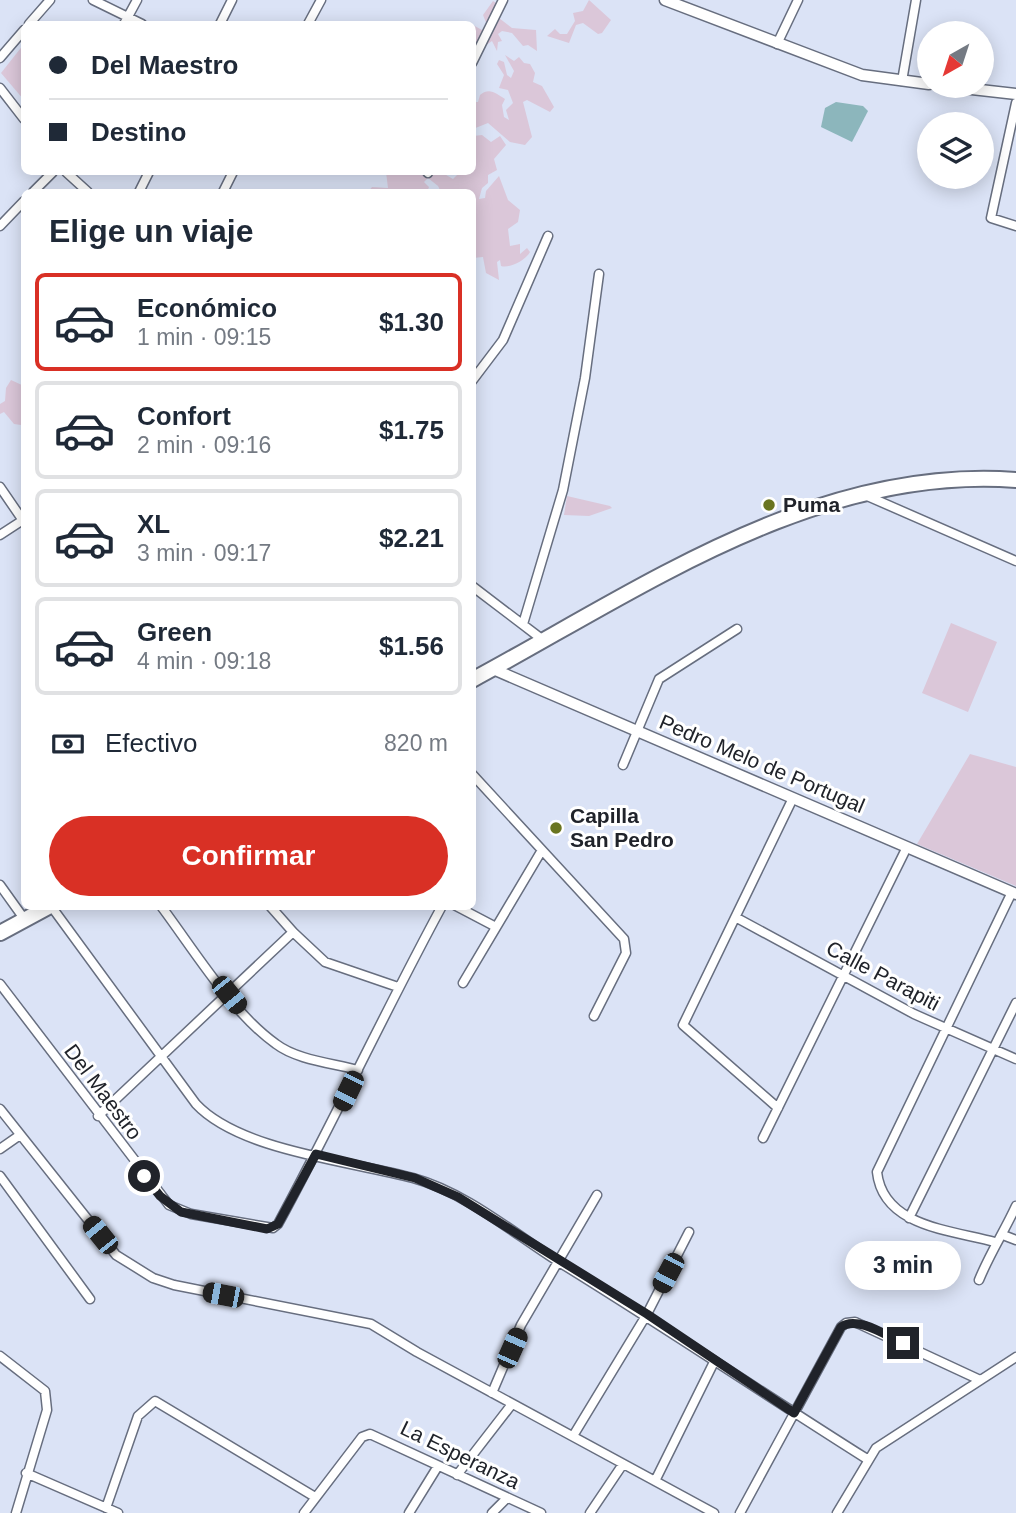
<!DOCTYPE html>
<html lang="es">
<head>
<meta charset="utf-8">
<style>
  :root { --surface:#fff; --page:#f6f6f7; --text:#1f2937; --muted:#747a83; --line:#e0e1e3; --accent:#d93025 }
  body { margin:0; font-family:Helvetica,sans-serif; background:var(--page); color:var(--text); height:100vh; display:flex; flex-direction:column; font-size:26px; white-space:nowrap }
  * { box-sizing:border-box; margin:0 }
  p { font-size:23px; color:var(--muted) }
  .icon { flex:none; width:38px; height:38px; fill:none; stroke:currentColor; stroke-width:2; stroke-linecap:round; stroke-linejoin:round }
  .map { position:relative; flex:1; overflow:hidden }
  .drawer { position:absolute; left:21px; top:189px; width:455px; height:721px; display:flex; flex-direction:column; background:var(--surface); border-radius:10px; box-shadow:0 4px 18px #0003 }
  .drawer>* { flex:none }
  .guide { position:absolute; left:21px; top:21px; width:455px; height:154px; border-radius:10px; box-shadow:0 4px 18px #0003; display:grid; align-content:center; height:154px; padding:0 28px; background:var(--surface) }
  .needle { width:46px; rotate:219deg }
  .fabs { position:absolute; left:917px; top:21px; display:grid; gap:14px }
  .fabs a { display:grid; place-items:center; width:77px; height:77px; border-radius:50%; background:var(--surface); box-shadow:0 4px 18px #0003; font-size:35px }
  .end { position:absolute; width:32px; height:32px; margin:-16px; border:9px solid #20232a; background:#fff; box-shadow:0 0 0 4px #fff }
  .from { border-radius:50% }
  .bubble { position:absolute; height:49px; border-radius:24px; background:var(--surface); box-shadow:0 4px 18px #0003; font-size:23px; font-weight:800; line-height:49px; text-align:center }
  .car { position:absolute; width:21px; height:42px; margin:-21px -10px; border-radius:9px; box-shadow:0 0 5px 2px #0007; background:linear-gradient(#222 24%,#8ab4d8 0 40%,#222 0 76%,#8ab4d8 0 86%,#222 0) }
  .guide b { display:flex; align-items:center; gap:24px; height:66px; font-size:26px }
  .guide b+b { border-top:2px solid var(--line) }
  .guide i { width:18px; height:18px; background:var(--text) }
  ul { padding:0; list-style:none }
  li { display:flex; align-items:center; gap:21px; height:98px; margin:0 14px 10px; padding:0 14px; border:4px solid var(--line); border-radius:10px }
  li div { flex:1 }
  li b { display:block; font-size:26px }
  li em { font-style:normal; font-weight:800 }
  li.current { border-color:var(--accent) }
  li>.icon { width:63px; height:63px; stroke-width:1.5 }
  h2 { padding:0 28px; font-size:32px; line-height:84px }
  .pay { display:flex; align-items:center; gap:18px; height:77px; padding:0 28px; font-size:26px }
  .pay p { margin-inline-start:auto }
  .cta { display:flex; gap:14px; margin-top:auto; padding:14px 28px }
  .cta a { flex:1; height:80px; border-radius:42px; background:var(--accent); color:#fff; font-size:28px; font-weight:800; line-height:80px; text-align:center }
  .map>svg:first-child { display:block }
  .green { fill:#dbc7d9 }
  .water { fill:#8cb6bc }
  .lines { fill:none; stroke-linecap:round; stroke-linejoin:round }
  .minor-casing { stroke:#676e7f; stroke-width:11 }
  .tertiary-casing { stroke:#676e7f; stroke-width:13 }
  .trunk-casing { stroke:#676e7f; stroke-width:18 }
  .minor { stroke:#fff; stroke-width:8 }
  .tertiary { stroke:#fff; stroke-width:10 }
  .trunk { stroke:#fff; stroke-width:14 }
  .route { stroke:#20232a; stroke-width:9 }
  .poi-dot { fill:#6a7520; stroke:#fff; stroke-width:2.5 }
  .labels { text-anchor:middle; stroke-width:6; stroke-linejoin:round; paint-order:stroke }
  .poi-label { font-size:21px; font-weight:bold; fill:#20232a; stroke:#fff; text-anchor:start }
  .street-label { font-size:21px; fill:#20232a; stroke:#fff }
</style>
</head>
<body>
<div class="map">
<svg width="1016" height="1513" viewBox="0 0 1016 1513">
  <rect width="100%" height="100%" fill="#dbe3f6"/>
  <path class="green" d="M589,0L611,20L602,33L598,34L583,23L576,25L569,43L547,36L555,29L560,34H567L575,21L573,13L583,11Z
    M493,1L499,5V18L512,28L536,30L537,51L528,45L523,46L512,33L502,31L498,34L502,41L498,42L497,51L492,41L482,48L473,45V25L491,35L483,15Z
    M24,44V100L1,73Z
    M505,55L514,61L519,57L524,63L530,64L535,73L533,82L542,86L554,107L550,112L527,100L523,102L532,137L525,145L510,142L488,123L473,129V102H478L480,95C490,87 496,94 505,99L502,105L504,117L509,120L506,110L513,103L508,90L499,88L504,75L497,64L499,60L504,62L507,75L511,78L514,71Z
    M482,135L491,142L500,136L506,145L494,159L497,170L488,175V183L482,188L479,199L485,198L486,191L499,176L508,200L520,210L518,222L508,229L510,246L520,244V254L527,248L530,252C526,260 509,269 501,266L500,260L497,262L499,280L486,273L483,257L473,258L472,192H441L438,186L428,178L424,182L429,187L427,192H368L372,187L388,188L386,172H441L453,179L457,175L455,172H472L473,136Z
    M11,380L24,386V423L21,425L14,424L4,412L0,414V404L5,401L6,388Z
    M567,496L610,506L612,508L589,516L564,515Z
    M951,623L997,642L968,712L922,693Z
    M970,754L1016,767V886L917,844Z"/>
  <path class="water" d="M836,102L863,106L868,111L852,142L821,127L825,108Z"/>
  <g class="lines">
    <defs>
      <path id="minor" d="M93,0L142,24
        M29,24L50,0
        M124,24L137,0
        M220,24L232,0
        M308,24L321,0
        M777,44L798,0
        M0,58L24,30
        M472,63L503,0
        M902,81L916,0
        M0,88L24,119
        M1016,103L991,218L1016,226
        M66,172L88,192
        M427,172L428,173
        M33,192L53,172
        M139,192L149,172
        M223,192L233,172
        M0,226L24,201
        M472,381L503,340L548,236
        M0,487L24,522
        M865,495L1016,561
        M0,535L23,520
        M472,586L543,640
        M523,624L563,490L585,378L599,274
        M623,765L659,679L737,629
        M472,774L624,939L626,953L594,1016
        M0,885L25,920
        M51,906L196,1104C240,1151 351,1161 413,1178C467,1193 513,1233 559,1262C663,1326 764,1394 867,1459
        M161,906C194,950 232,1013 276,1044C297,1060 332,1063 358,1070
        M456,906L496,927
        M737,918L914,1014L1016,1059
        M293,932L325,962L398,987
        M463,983L542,850
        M0,984L169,1205L191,1214L273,1228L278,1224C335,1119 385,1011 442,906
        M778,1108L683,1025L793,798
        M0,1109L116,1255L153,1278L174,1285L371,1324L417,1352L714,1513
        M98,1116L293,932L270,906
        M763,1138L907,847
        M0,1149L20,1135
        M0,1176L90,1299
        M909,1218L1016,1003
        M1003,1235L1016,1240
        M995,1242C951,1230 883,1227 877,1172L1012,892
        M979,1280C990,1253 1004,1232 1016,1206
        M0,1356L45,1391L47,1410L16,1513
        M492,1393L521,1325L597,1195
        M573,1436L647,1314L689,1232
        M26,1473L118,1513
        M457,1475L512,1404
        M655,1481L714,1362
        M106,1508L138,1416L155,1401L315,1497
        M304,1513L362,1437L370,1434L541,1513
        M409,1513L438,1466
        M492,1513L507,1498
        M590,1513L623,1464
        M740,1513L841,1327L846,1323L855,1322L980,1380
        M837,1513L876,1448L1016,1357"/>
      <path id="tertiary" d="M665,0L862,75L929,84
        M945,86L1016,94
        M493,669L1016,894"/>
      <path id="trunk" d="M472,680C641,589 815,465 1016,480
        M0,933L50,906"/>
    </defs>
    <use href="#minor" class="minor-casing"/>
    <use href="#tertiary" class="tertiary-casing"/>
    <use href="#trunk" class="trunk-casing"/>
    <use href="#minor" class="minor"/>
    <use href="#tertiary" class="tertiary"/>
    <use href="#trunk" class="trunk"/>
  </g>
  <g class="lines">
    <path class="route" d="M144,1176L160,1196L181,1212L267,1229L278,1224L316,1154L415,1178L458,1197L647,1314L794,1413L841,1327C857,1315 887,1336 903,1343"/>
  </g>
  <g class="poi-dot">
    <circle cx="769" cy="505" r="7"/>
    <circle cx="556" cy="828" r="7"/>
  </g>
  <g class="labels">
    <g class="poi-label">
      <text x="783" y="512">Puma</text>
      <text x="570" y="823">Capilla<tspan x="570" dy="24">San Pedro</tspan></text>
    </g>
    <g class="street-label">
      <text transform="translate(762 764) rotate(23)" y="7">Pedro Melo de Portugal</text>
      <text transform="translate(883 976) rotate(28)" y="7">Calle Parapiti</text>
      <text transform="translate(103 1092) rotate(53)" y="7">Del Maestro</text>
      <text transform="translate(460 1455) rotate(26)" y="7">La Esperanza</text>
    </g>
  </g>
</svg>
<div class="fabs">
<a><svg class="needle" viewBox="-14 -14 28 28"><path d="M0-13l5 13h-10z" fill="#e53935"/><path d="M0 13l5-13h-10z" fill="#747a83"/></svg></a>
<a><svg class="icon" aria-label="layers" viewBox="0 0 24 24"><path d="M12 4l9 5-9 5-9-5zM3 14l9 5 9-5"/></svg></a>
</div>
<i class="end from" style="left:144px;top:1176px"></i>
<i class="end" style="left:903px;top:1343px"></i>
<div class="bubble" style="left:845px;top:1241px;width:116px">3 min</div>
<i class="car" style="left:229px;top:995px;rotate:141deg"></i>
<i class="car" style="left:348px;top:1091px;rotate:206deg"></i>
<i class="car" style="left:100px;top:1235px;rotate:321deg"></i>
<i class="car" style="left:668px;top:1273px;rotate:208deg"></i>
<i class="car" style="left:223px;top:1295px;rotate:281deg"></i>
<i class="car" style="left:512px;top:1348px;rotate:24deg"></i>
<div class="guide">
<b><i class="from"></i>Del Maestro</b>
<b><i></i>Destino</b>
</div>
<section class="drawer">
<h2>Elige un viaje</h2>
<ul>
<li class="current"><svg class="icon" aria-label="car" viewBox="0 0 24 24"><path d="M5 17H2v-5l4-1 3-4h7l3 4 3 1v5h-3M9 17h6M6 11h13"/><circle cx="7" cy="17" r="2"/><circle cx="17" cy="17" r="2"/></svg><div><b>Económico</b><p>1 min · 09:15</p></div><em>$1.30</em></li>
<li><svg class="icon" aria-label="car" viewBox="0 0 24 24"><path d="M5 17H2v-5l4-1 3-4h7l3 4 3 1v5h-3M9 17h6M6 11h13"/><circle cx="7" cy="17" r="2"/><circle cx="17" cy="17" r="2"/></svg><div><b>Confort</b><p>2 min · 09:16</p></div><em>$1.75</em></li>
<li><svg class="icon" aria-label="car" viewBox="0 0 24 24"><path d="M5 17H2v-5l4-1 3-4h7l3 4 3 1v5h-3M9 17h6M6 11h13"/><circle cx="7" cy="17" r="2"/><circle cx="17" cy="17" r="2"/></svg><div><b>XL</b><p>3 min · 09:17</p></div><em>$2.21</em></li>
<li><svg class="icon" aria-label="car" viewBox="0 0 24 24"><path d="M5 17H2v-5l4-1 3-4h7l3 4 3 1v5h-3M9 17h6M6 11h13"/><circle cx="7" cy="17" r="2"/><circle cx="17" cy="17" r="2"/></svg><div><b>Green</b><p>4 min · 09:18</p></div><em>$1.56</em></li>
</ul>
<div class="pay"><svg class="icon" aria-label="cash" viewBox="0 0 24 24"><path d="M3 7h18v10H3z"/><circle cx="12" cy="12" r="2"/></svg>Efectivo<p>820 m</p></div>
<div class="cta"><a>Confirmar</a></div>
</section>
</div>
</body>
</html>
